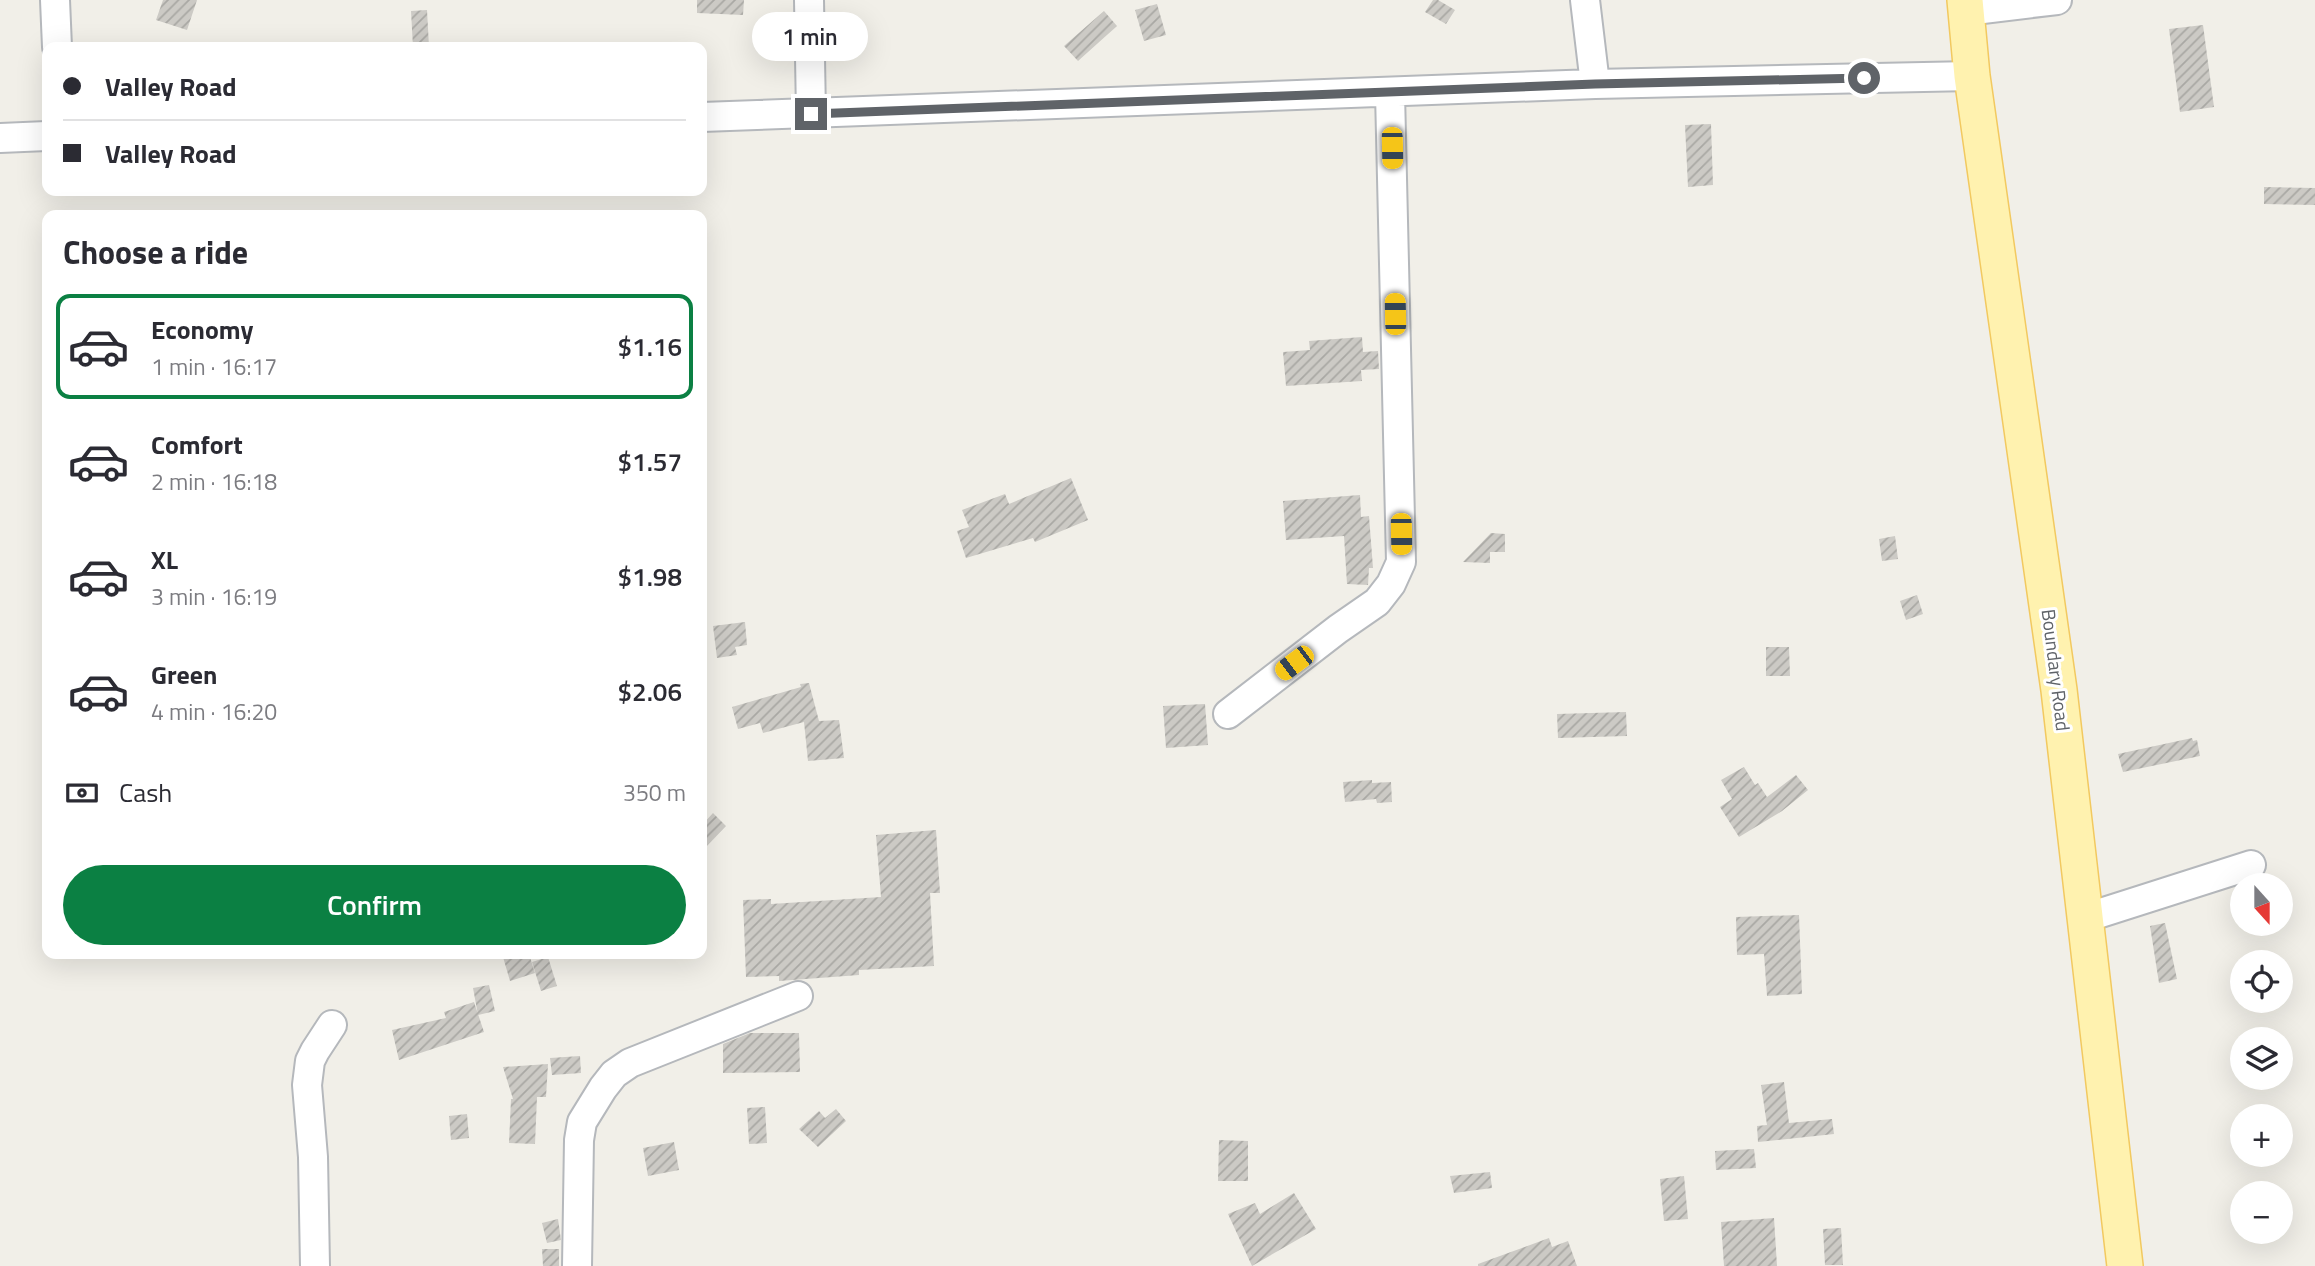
<!DOCTYPE html>
<html lang="en">
<head>
<meta charset="utf-8">
<style>
  :root { --surface:#fff; --page:#f2f2f3; --text:#2b2b33; --muted:#7c7c81; --line:#e1e1e2; --accent:#0b8043 }
  body { margin:0; font-family:"Titillium Web",sans-serif; background:var(--page); color:var(--text); height:100vh; display:flex; flex-direction:column; font-size:26px; white-space:nowrap }
  * { box-sizing:border-box; margin:0 }
  p { font-size:23px; color:var(--muted) }
  .icon { flex:none; width:38px; height:38px; fill:none; stroke:currentColor; stroke-width:2; stroke-linecap:round; stroke-linejoin:round }
  .map { position:relative; flex:1; overflow:hidden }
  .sheet { position:absolute; left:42px; top:210px; width:665px; height:749px; display:flex; flex-direction:column; background:var(--surface); border-radius:14px; box-shadow:0 7px 28px #0002 }
  .sheet>* { flex:none }
  .hud { position:absolute; left:42px; top:42px; width:665px; height:154px; border-radius:14px; box-shadow:0 7px 28px #0002; display:grid; align-content:center; height:154px; padding:0 21px; background:var(--surface) }
  .needle { width:46px; rotate:159deg }
  .tools { position:absolute; left:2230px; top:873px; display:grid; gap:14px }
  .tools a { display:grid; place-items:center; width:63px; height:63px; border-radius:50%; background:var(--surface); box-shadow:0 7px 28px #0002; font-size:35px }
  .end { position:absolute; width:32px; height:32px; margin:-16px; border:9px solid #5f6368; background:#fff; box-shadow:0 0 0 4px #fff }
  .from { border-radius:50% }
  .bubble { position:absolute; height:49px; border-radius:24px; background:var(--surface); box-shadow:0 7px 28px #0002; font-size:23px; font-weight:600; line-height:49px; text-align:center }
  .car { position:absolute; width:21px; height:42px; margin:-21px -10px; border-radius:9px; box-shadow:0 0 5px 2px #0007; background:linear-gradient(#f5c518 24%,#345 0 40%,#f5c518 0 76%,#345 0 86%,#f5c518 0) }
  .hud b { display:flex; align-items:center; gap:24px; height:66px; font-size:26px }
  .hud b+b { border-top:2px solid var(--line) }
  .hud i { width:18px; height:18px; background:var(--text) }
  ul { padding:0; list-style:none }
  li { display:flex; align-items:center; gap:21px; height:105px; margin:0 14px 10px; padding:0 7px; border:4px solid transparent; border-radius:14px }
  li div { flex:1 }
  li b { display:block; font-size:26px }
  li em { font-style:normal; font-weight:600 }
  li.selected { border-color:var(--accent) }
  li>.icon { width:63px; height:63px; stroke-width:1.5 }
  h2 { padding:0 21px; font-size:32px; line-height:84px }
  .pay { display:flex; align-items:center; gap:18px; height:77px; padding:0 21px; font-size:26px }
  .pay p { margin-inline-start:auto }
  .primary-button { display:flex; gap:14px; margin-top:auto; padding:14px 21px }
  .primary-button a { flex:1; height:80px; border-radius:42px; background:var(--accent); color:#fff; font-size:28px; font-weight:600; line-height:80px; text-align:center }
  .map>svg:first-child { display:block }
  .building { fill:url(#building-hatch) }
  .lines { fill:none; stroke-linecap:round; stroke-linejoin:round }
  .minor-casing { stroke:#b5b8bc; stroke-width:32 }
  .major-casing { stroke:#f2c960; stroke-width:38 }
  .minor { stroke:#fff; stroke-width:28 }
  .major { stroke:#fff2af; stroke-width:35 }
  .route { stroke:#5f6368; stroke-width:9 }
  .labels { text-anchor:middle; stroke-width:6; stroke-linejoin:round; paint-order:stroke }
  .street-label { font-size:19px; fill:#5f6368; stroke:#fff }
</style>
</head>
<body>
<div class="map">
<svg width="2315" height="1266" viewBox="0 0 2315 1266">
  <defs>
    <pattern id="building-hatch" width="6" height="6" patternUnits="userSpaceOnUse" patternTransform="scale(1.75)"><rect width="6" height="6" fill="#cccac5"/><path d="M-1 1l2-2M0 6l6-6M5 7l2-2" fill="none" stroke="#a9a8a4"/></pattern>
  </defs>
  <rect width="100%" height="100%" fill="#f1efe8"/>
  <path class="building" d="M163,0H197L187,30L156,20Z
    M697,0H744L743,15L697,13Z
    M1433,0H1438L1455,10L1446,24L1425,12Z
    M1157,4L1166,35L1144,41L1135,10Z
    M427,10L429,47H413L411,11Z
    M1104,11L1117,26L1078,61L1064,46Z
    M2203,25L2214,107L2180,112L2169,29Z
    M1711,124L1713,185L1688,187L1685,125Z
    M2264,187L2315,188V205L2264,204Z
    M1362,337L1363,352L1378,351L1379,369L1361,370L1362,381L1286,386L1283,352L1310,350L1309,341Z
    M1071,478L1088,520L1035,542L1033,538L966,558L957,531L969,527L962,510L1005,494L1009,504Z
    M1360,495L1361,517L1369,516L1373,568H1369L1368,585L1347,584L1344,536L1286,540L1283,501Z
    M1491,533L1505,534V552H1490V563L1463,562Z
    M1895,536L1898,559L1882,561L1879,539Z
    M1917,595L1923,614L1906,620L1900,601Z
    M745,622L747,645L735,647L737,655L717,658L713,626Z
    M1766,647H1789L1790,676H1766Z
    M809,683L819,721L839,720L844,758L808,761L804,722L763,733L760,723L738,729L732,707L801,687L800,684Z
    M1205,704L1208,745L1166,748L1163,706Z
    M1626,712L1627,736L1558,738L1557,714Z
    M2192,738L2193,741L2197,740L2200,756L2123,772L2118,754Z
    M1744,767L1755,785L1758,783L1767,797L1796,775L1808,790L1782,811L1739,837L1720,807L1732,799L1721,780Z
    M1372,780V783L1391,782L1392,802L1377,803L1376,799L1345,802L1343,782Z
    M713,813L726,826L702,851V825Z
    M936,830L940,893H930L934,966L859,970V975L779,981V976L746,977L743,900L771,899V904L881,897L876,835Z
    M1799,915L1802,994L1767,996L1764,954L1737,955L1736,917Z
    M2165,923L2177,979L2159,983L2150,926Z
    M514,954H529L535,973L510,981L503,957Z
    M548,957L557,986L541,991L532,962Z
    M489,985L495,1011L478,1015L473,988Z
    M474,1002L484,1032L399,1060L392,1030L446,1018L444,1012Z
    M750,1033H799L800,1072L723,1073V1044Z
    M580,1056L581,1073L552,1075L550,1058Z
    M548,1064L546,1097H537L535,1144L509,1143L511,1099H513L503,1067Z
    M1784,1082L1789,1123L1832,1119L1834,1134L1758,1142L1757,1126L1767,1125L1761,1085Z
    M765,1107L767,1143L749,1144L747,1108Z
    M836,1109L846,1121L818,1147L799,1129L819,1111L825,1118Z
    M467,1114L469,1138L451,1140L449,1116Z
    M1219,1140L1248,1141V1181H1218Z
    M674,1142L679,1170L648,1176L643,1148Z
    M1754,1149L1756,1168L1716,1170L1715,1151Z
    M1490,1172L1492,1188L1454,1193L1450,1176Z
    M1684,1176L1688,1219L1664,1221L1660,1179Z
    M1294,1193L1316,1229L1252,1266L1228,1214L1255,1203L1260,1214Z
    M1774,1218L1777,1266H1724L1721,1222Z
    M558,1219L561,1240L547,1243L542,1223Z
    M1841,1228L1843,1265H1825L1823,1229Z
    M1549,1238L1552,1247L1568,1241L1577,1266H1478V1264Z
    M542,1249H559V1266H543Z"/>
  <g class="lines">
    <defs>
      <path id="minor" d="M55,0L57,47
        M809,0L811,114
        M1585,0L1595,84
        M1966,11L2057,0
        M702,117L1595,84L1972,76
        M0,138L47,136
        M1228,714L1338,629L1377,602L1391,584L1401,562L1390,93
        M2085,918L2251,865
        M315,1266L313,1157L307,1085L310,1061L315,1051L332,1025
        M577,1266L579,1140L582,1122L603,1088L614,1074L630,1063L798,996"/>
      <path id="major" d="M1965,0L1972,76L2059,690L2125,1266"/>
    </defs>
    <use href="#minor" class="minor-casing"/>
    <use href="#major" class="major-casing"/>
    <use href="#minor" class="minor"/>
    <use href="#major" class="major"/>
  </g>
  <g class="lines">
    <path class="route" d="M811,114L1595,84L1864,78"/>
  </g>
  <g class="labels">
    <g class="street-label">
      <text transform="translate(2056 670) rotate(83)" y="7">Boundary Road</text>
    </g>
  </g>
</svg>
<div class="tools">
<a><svg class="needle" viewBox="-14 -14 28 28"><path d="M0-13l5 13h-10z" fill="#e53935"/><path d="M0 13l5-13h-10z" fill="#7c7c81"/></svg></a>
<a><svg class="icon" aria-label="locate" viewBox="0 0 24 24"><circle cx="12" cy="12" r="6"/><path d="M12 2v4M12 18v4M2 12h4M18 12h4"/></svg></a>
<a><svg class="icon" aria-label="layers" viewBox="0 0 24 24"><path d="M12 4l9 5-9 5-9-5zM3 14l9 5 9-5"/></svg></a>
<a>+</a>
<a>−</a>
</div>
<i class="end from" style="left:1864px;top:78px"></i>
<i class="end" style="left:811px;top:114px"></i>
<div class="bubble" style="left:752px;top:12px;width:116px">1 min</div>
<i class="car" style="left:1392px;top:148px;rotate:179deg"></i>
<i class="car" style="left:1395px;top:314px;rotate:359deg"></i>
<i class="car" style="left:1401px;top:534px;rotate:179deg"></i>
<i class="car" style="left:1294px;top:663px;rotate:233deg"></i>
<div class="hud">
<b><i class="from"></i>Valley Road</b>
<b><i></i>Valley Road</b>
</div>
<section class="sheet">
<h2>Choose a ride</h2>
<ul>
<li class="selected"><svg class="icon" aria-label="car" viewBox="0 0 24 24"><path d="M5 17H2v-5l4-1 3-4h7l3 4 3 1v5h-3M9 17h6M6 11h13"/><circle cx="7" cy="17" r="2"/><circle cx="17" cy="17" r="2"/></svg><div><b>Economy</b><p>1 min · 16:17</p></div><em>$1.16</em></li>
<li><svg class="icon" aria-label="car" viewBox="0 0 24 24"><path d="M5 17H2v-5l4-1 3-4h7l3 4 3 1v5h-3M9 17h6M6 11h13"/><circle cx="7" cy="17" r="2"/><circle cx="17" cy="17" r="2"/></svg><div><b>Comfort</b><p>2 min · 16:18</p></div><em>$1.57</em></li>
<li><svg class="icon" aria-label="car" viewBox="0 0 24 24"><path d="M5 17H2v-5l4-1 3-4h7l3 4 3 1v5h-3M9 17h6M6 11h13"/><circle cx="7" cy="17" r="2"/><circle cx="17" cy="17" r="2"/></svg><div><b>XL</b><p>3 min · 16:19</p></div><em>$1.98</em></li>
<li><svg class="icon" aria-label="car" viewBox="0 0 24 24"><path d="M5 17H2v-5l4-1 3-4h7l3 4 3 1v5h-3M9 17h6M6 11h13"/><circle cx="7" cy="17" r="2"/><circle cx="17" cy="17" r="2"/></svg><div><b>Green</b><p>4 min · 16:20</p></div><em>$2.06</em></li>
</ul>
<div class="pay"><svg class="icon" aria-label="cash" viewBox="0 0 24 24"><path d="M3 7h18v10H3z"/><circle cx="12" cy="12" r="2"/></svg>Cash<p>350 m</p></div>
<div class="primary-button"><a>Confirm</a></div>
</section>
</div>
</body>
</html>
